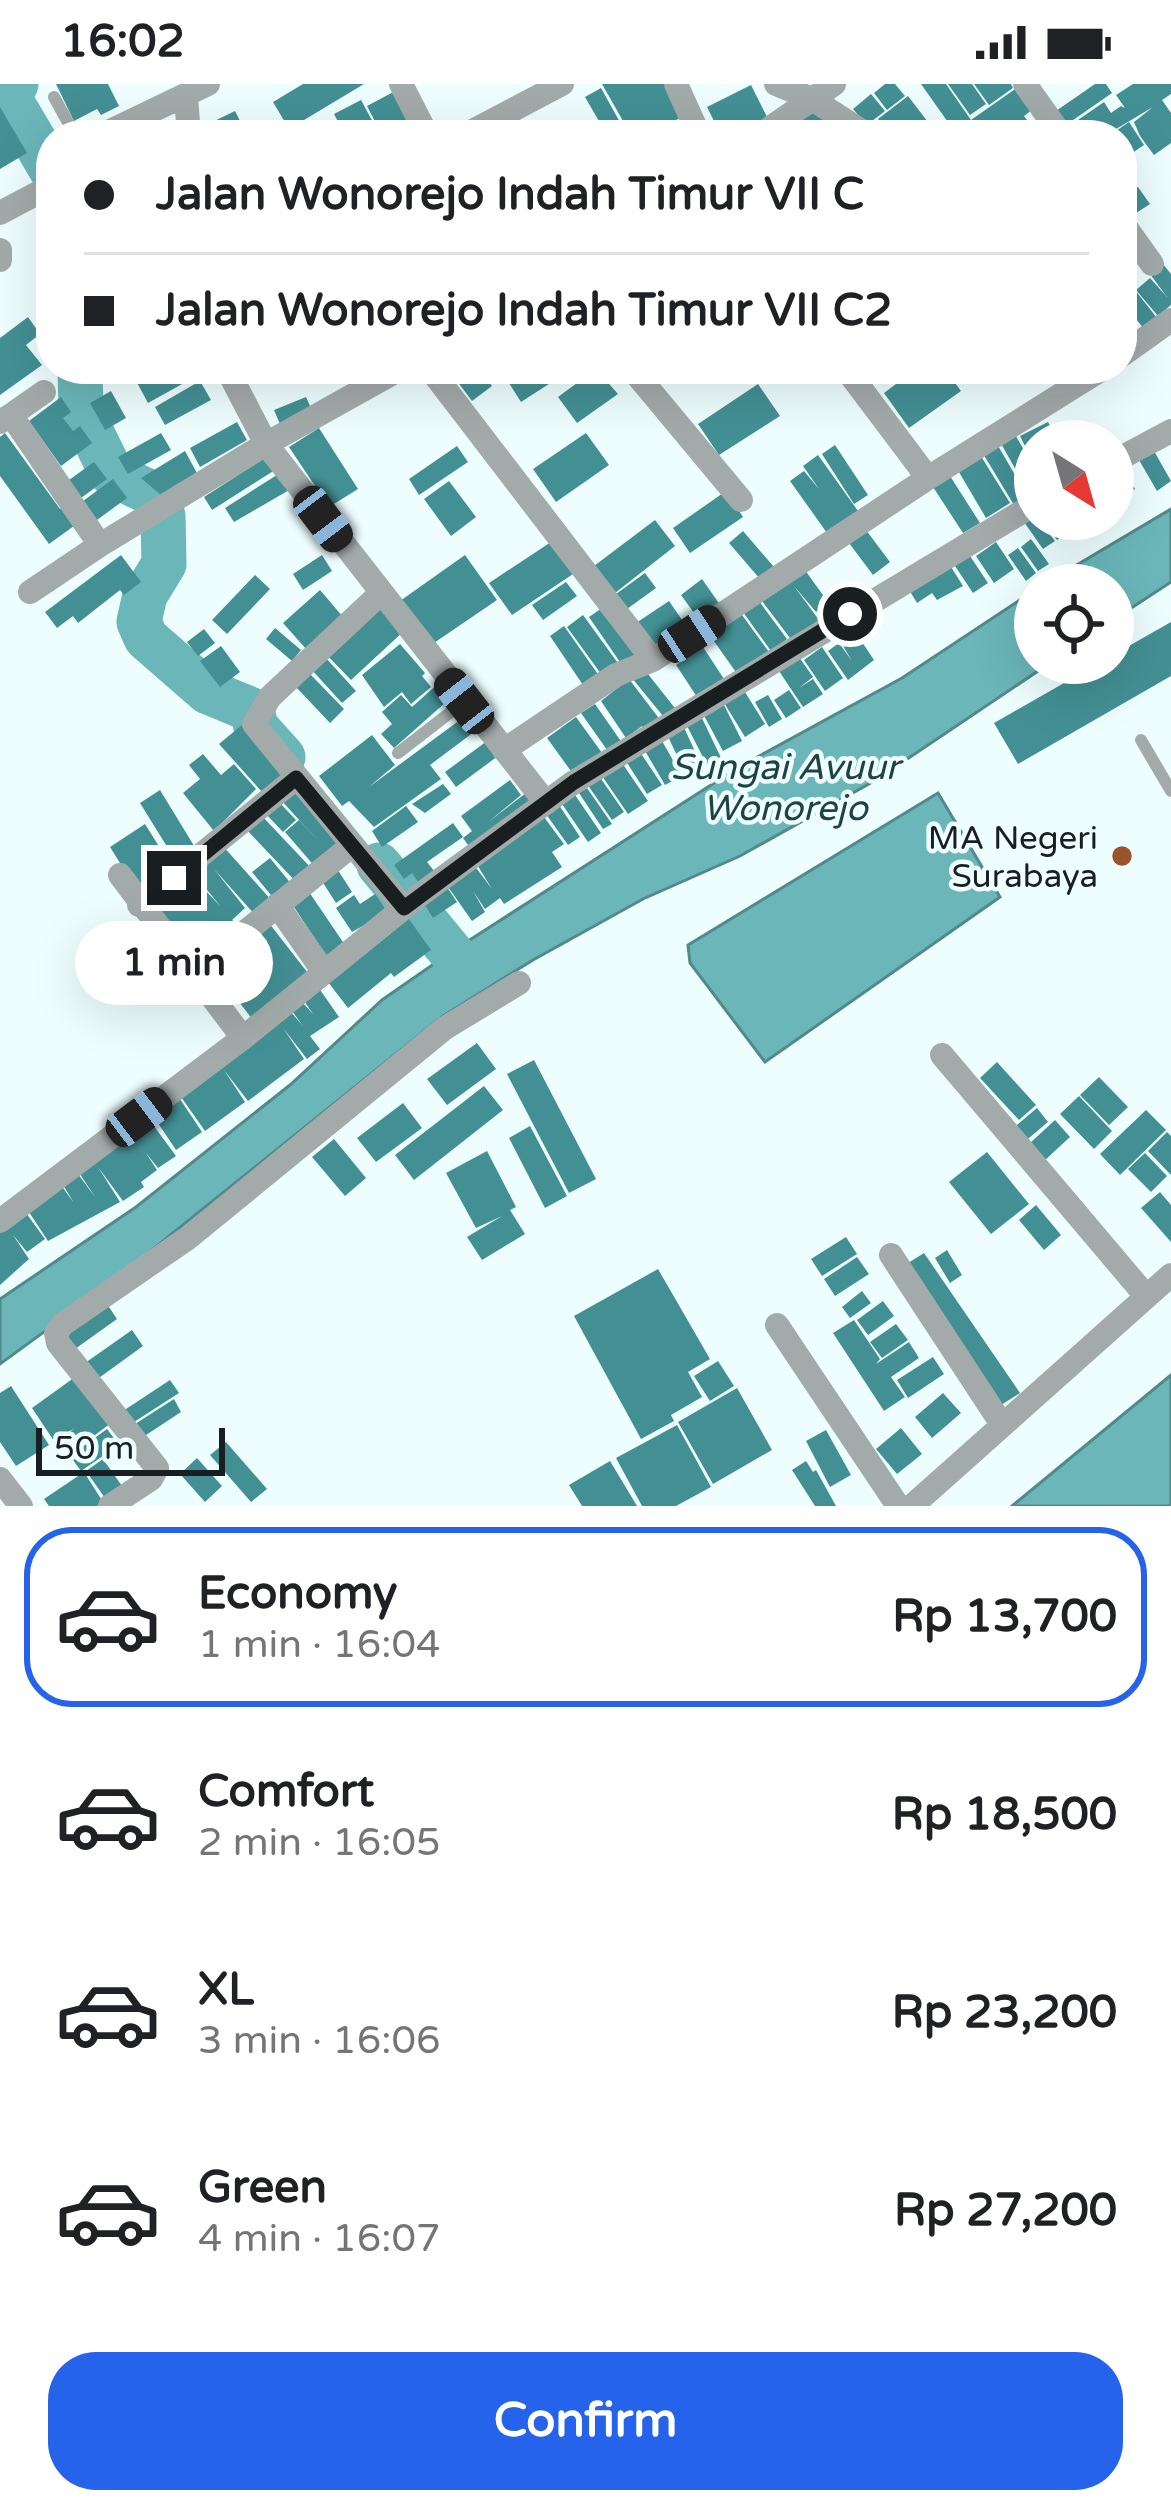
<!DOCTYPE html>
<html lang="en">
<head>
<meta charset="utf-8">
<style>
  :root { --surface:#fff; --page:#f6f6f6; --text:#202124; --muted:#757577; --line:#e0e0e0; --accent:#2563eb }
  body { margin:0; font-family:"Varela Round",sans-serif; background:var(--page); color:var(--text); height:100vh; display:flex; flex-direction:column; font-size:45px; white-space:nowrap }
  * { box-sizing:border-box; margin:0 }
  p { font-size:39px; color:var(--muted) }
  .icon { flex:none; width:66px; height:66px; fill:none; stroke:currentColor; stroke-width:2; stroke-linecap:round; stroke-linejoin:round }
  .map { position:relative; height:1422px; overflow:hidden }
  .sheet { display:flex; flex-direction:column; background:var(--surface); flex:1 }
  .sheet>* { flex:none }
  .hud { position:absolute; left:36px; top:36px; width:1101px; height:264px; border-radius:48px; box-shadow:0 12px 48px #0002; display:grid; align-content:center; height:264px; padding:0 48px; background:var(--surface) }
  .needle { width:78px; rotate:143deg }
  .fabs { position:absolute; left:1014px; top:336px; display:grid; gap:24px }
  .fabs a { display:grid; place-items:center; width:120px; height:120px; border-radius:50%; background:var(--surface); box-shadow:0 12px 48px #0002; font-size:60px }
  .scale { position:absolute; left:36px; bottom:30px; width:189px; box-sizing:border-box; padding-left:12px; border:6px solid #191f20; border-top:0; font-size:33px; line-height:42px; white-space:nowrap; color:#191f20; -webkit-text-stroke:9px #eefeff; paint-order:stroke }
  .end { position:absolute; width:54px; height:54px; margin:-27px; border:15px solid #191f20; background:#fff; box-shadow:0 0 0 6px #fff }
  .from { border-radius:50% }
  .bubble { position:absolute; height:84px; border-radius:42px; background:var(--surface); box-shadow:0 12px 48px #0002; font-size:39px; font-weight:700; line-height:84px; text-align:center }
  .car { position:absolute; width:36px; height:72px; margin:-36px -18px; border-radius:15px; box-shadow:0 0 9px 3px #0007; background:linear-gradient(#222 24%,#8ab4d8 0 40%,#222 0 76%,#8ab4d8 0 86%,#222 0) }
  .hud b { display:flex; align-items:center; gap:42px; height:114px; font-size:45px }
  .hud b+b { border-top:3px solid var(--line) }
  .hud i { width:30px; height:30px; background:var(--text) }
  ul { padding:21px 0 0; list-style:none }
  li { display:flex; align-items:center; gap:36px; height:180px; margin:0 24px 18px; padding:0 24px; border:6px solid transparent; border-radius:48px }
  li div { flex:1 }
  li b { display:block; font-size:45px }
  li em { font-style:normal; font-weight:700 }
  li.on { border-color:var(--accent) }
  li>.icon { width:108px; height:108px; stroke-width:1.5 }
  .cta { display:flex; gap:24px; margin-top:auto; padding:24px 48px }
  .cta a { flex:1; height:138px; border-radius:48px; background:var(--accent); color:#fff; font-size:48px; font-weight:700; line-height:138px; text-align:center }
  .status { display:flex; justify-content:space-between; align-items:center; height:84px; padding:0 60px; background:var(--surface); direction:ltr }
  .status svg { height:33px; fill:currentColor }
  .map>svg:first-child { display:block }
  .water { fill:#6ab6b9; stroke:#52898b; stroke-width:3 }
  .lines { fill:none; stroke-linecap:round; stroke-linejoin:round }
  .river { stroke:#6ab6b9; stroke-width:45 }
  .building { fill:#439094 }
  .lane { stroke:#a3aaaa; stroke-width:12 }
  .street { stroke:#a3aaaa; stroke-width:24 }
  .route { stroke:#191f20; stroke-width:15 }
  .poi-dot { fill:#9b552c; stroke:#eefeff; stroke-width:4.5 }
  .labels { text-anchor:middle; stroke-width:9; stroke-linejoin:round; paint-order:stroke }
  .poi-label { font-size:33px; fill:#191f20; stroke:#eefeff; text-anchor:end }
  .water-label { font-size:36px; font-style:italic; fill:#1e4345; stroke:#eefeff }
</style>
</head>
<body>
<div class="status"><b>16:02</b><svg viewBox="0 0 49 12"><path d="M0 12V9h3v3zM5 12V6h3v6zM10 12V3h3v9zM15 12V0h3v12zM26 1h20v11H26zM47 4h2v5h-2z"/></svg></div>
<div class="map">
<svg width="1171" height="1422" viewBox="0 0 1171 1422">
  <rect width="100%" height="100%" fill="#eefeff"/>
  <path class="water" d="M1171,425V498L1113,536V501H1043Z
    M1035,506V579H1050L876,696L740,772L643,815L533,876L443,932L107,1202L0,1280V1215L136,1123L290,1001L382,916L451,868L739,683L902,594Z
    M938,709L1000,813L765,978L690,879L688,861Z
    M1171,1291V1422H1012Z"/>
  <g class="lines">
    <path class="river" d="M16,0L5,7L51,85
      M80,285L81,327L112,390L151,409L163,432L164,480L145,511L139,538L146,554L208,608L252,626L256,643L283,673
      M379,781L465,885"/>
  </g>
  <path class="building" d="M56,0H108L119,22L101,31L97,25L74,37Z
    M303,0H364L289,45L273,18Z
    M602,0H668L685,31L655,48L651,41L631,51Z
    M885,0H895L905,12L887,26L874,9Z
    M921,0H946L971,36L1018,3L1033,25L1024,32L1035,47L1041,43L1047,51H983L977,42L957,51Z
    M948,0H972L986,20L970,31Z
    M974,0H1011L1013,4L989,21Z
    M1095,0H1106L1112,9L1063,43L1053,29Z
    M1133,0H1171V10L1162,16L1171,29V59L1154,71L1140,52L1134,38L1153,23L1106,51H1093L1090,47L1084,51H1069L1065,45L1104,18L1111,29L1121,22L1125,24L1116,11Z
    M751,1L769,37L742,51H721L707,23Z
    M601,4L627,51H607L585,13Z
    M399,5L423,51H382L367,22Z
    M871,10L885,27L867,41L853,25Z
    M908,12L931,42L920,51H891L878,35Z
    M361,16L380,51H345L334,30Z
    M815,20L855,51H790Z
    M0,23L27,69L0,85Z
    M235,27L247,51H209L204,42Z
    M1129,38L1144,61L1122,76V51H1110Z
    M1138,103L1150,120L1124,137L1122,114Z
    M1163,180L1171,190V221L1158,232L1136,206L1150,194L1167,213L1150,190Z
    M1135,206L1157,234L1144,245L1122,217Z
    M28,233L40,250L26,261L42,281L0,311V254Z
    M148,285H200L202,289L148,319L134,293Z
    M448,285H479L492,302L472,317Z
    M500,285H544L552,298L521,318Z
    M596,285L618,310L577,339L558,313Z
    M916,285H945L961,307L909,344L884,309Z
    M200,297L211,316L165,341L155,323Z
    M758,300L780,332L719,371L698,340Z
    M111,307L126,334L105,346L90,319Z
    M61,313L71,328L63,334L73,347L80,342L92,359L61,382L29,337Z
    M306,313L314,331L282,345L274,326Z
    M237,338L247,356L200,383L190,364Z
    M1048,338L1056,353L1035,357V364L1028,368L1020,352Z
    M319,344L358,405L329,423L289,363Z
    M1013,347L1035,385V408L1030,411L999,356Z
    M5,349L60,425L66,421L78,439L49,460L0,392V353Z
    M161,349L171,366L128,390L118,373Z
    M586,349L609,381L556,418L533,385Z
    M997,360L1028,413L1014,421L982,368Z
    M835,361L868,411L854,420L822,370Z
    M457,362L468,378L419,411L409,395Z
    M185,367L198,391L161,411L141,394Z
    M1154,367L1171,397L1157,407L1139,376Z
    M979,369L1010,419L986,434L956,383Z
    M818,371L858,427L827,449L790,397L804,387L819,405L803,382Z
    M266,373L275,386L212,426L204,413Z
    M94,378L107,395L81,414L69,396Z
    M1124,385L1135,405L1119,414L1113,403V391Z
    M280,389L291,405L234,438L225,424Z
    M950,392L980,439L963,449L933,403Z
    M113,395L127,414L97,436L83,417Z
    M449,397L476,433L451,452L424,415Z
    M726,407L743,433L690,469L673,444Z
    M1035,431L1055,457L1043,465L1024,438Z
    M1042,435H1075L1078,439L1057,456Z
    M655,436L675,462L615,509L594,482Z
    M863,442L890,478L873,491L846,455Z
    M743,447L774,483L760,495L729,459Z
    M1031,455L1049,480L1038,487L1021,463Z
    M554,456L576,488L512,531L489,499Z
    M996,458L1014,485L994,499L976,472Z
    M1018,464L1036,489L1026,497L1008,471Z
    M966,466L988,499L973,509L951,476Z
    M121,471L141,498L124,511L120,506L78,539L73,532L57,544L45,528Z
    M322,471L332,487L303,506L293,490Z
    M465,471L497,516L431,561L400,517Z
    M948,478L963,502L937,516L932,509L917,519L908,504Z
    M802,482L828,518L816,528L794,502L819,536L793,558L759,513Z
    M645,489L656,504L627,525L616,510Z
    M255,491L270,505L227,550L212,536Z
    M702,495L723,525L702,540L681,511Z
    M566,498L577,512L543,536L532,521Z
    M320,506L343,533L306,565L283,539Z
    M756,513L787,555L771,567L740,524Z
    M669,517L691,549L655,573L633,541Z
    M379,520L405,546L351,596L325,569Z
    M602,524L635,572L622,581L589,533Z
    M737,524L769,568L738,591L706,546Z
    M583,531L620,582L604,594L567,543Z
    M1171,538V592L1018,680L994,639L1099,579H1113V571Z
    M564,542L602,596L587,607L550,552Z
    M275,544L301,566L292,577L266,555Z
    M204,545L215,559L198,572L187,558Z
    M858,552L874,576L848,596L828,567L839,559L852,577L843,562Z
    M400,560L425,589L422,592L431,603L411,620L402,608L384,623L362,591Z
    M221,562L240,588L220,603L200,577Z
    M703,563L726,598L699,616L676,581Z
    M822,563L843,594L825,607L804,576Z
    M325,573L356,607L342,619L311,585Z
    M799,573L813,593L799,604L813,595L823,610L803,623L779,587Z
    M644,585L678,628L667,637L632,594Z
    M310,590L344,625L330,639L296,603Z
    M629,595L661,637L646,648L642,642L626,654L601,617Z
    M441,597L454,611L394,664L381,650L392,640L382,628L401,611L412,623Z
    M743,605L765,640L745,653L723,617Z
    M789,606L801,624L786,634L774,616Z
    M768,611L782,635L769,643L755,618Z
    M722,617L742,657L723,667L701,626Z
    M595,620L625,663L612,673L581,629Z
    M699,628L724,680L710,687L684,636Z
    M464,633L474,648L430,681L441,695L374,743L349,717L342,722L319,692L372,651L395,681L369,703Z
    M576,633L605,673L576,694L547,654Z
    M681,637L704,687L688,695L664,644Z
    M243,640L285,688L262,708L219,660Z
    M658,650L682,692L665,701L641,660Z
    M487,657L498,672L456,703L445,688Z
    M638,665L662,701L647,710L624,674Z
    M203,670L221,691L234,680L256,705L214,747L183,709L200,695L189,681Z
    M620,676L648,717L628,730L600,689Z
    M599,692L624,728L612,736L587,700Z
    M510,696L521,711L487,739L526,709L537,723L473,768L463,754L472,747L461,732Z
    M443,700L451,710L425,729L412,720Z
    M293,702L346,761L317,785L285,748L299,736L324,763L280,715Z
    M587,704L612,740L603,745L579,709Z
    M160,706L199,770L179,782L140,719Z
    M573,708L601,749L588,758L560,717Z
    M278,717L296,736L283,748L266,730Z
    M559,721L580,753L568,761L546,730Z
    M406,722L418,738L382,763L372,747Z
    M261,731L314,787L299,801L246,745Z
    M544,733L564,760L552,768L562,783L504,820L500,814L485,825L473,807L485,828L472,837L446,800L474,781L492,805L476,779Z
    M453,739L463,753L427,778L439,793L423,805L412,789L404,795L394,781Z
    M145,740L175,788L140,811L110,763Z
    M222,761L273,818L256,832L214,785L245,824L232,836L238,841L195,880L146,825L188,788L221,823L190,785Z
    M270,774L293,802L275,816L252,788Z
    M334,780L352,808L336,819L318,791Z
    M445,800L457,818L433,834L421,815Z
    M305,802L347,864L329,876L288,814Z
    M375,810L388,828L352,848L336,824L354,811L360,820Z
    M406,831L431,866L394,893L391,889L348,924L325,894Z
    M265,834L311,893L256,940L209,879Z
    M316,900L339,933L310,952L320,965L307,975L283,944L304,975L248,1017L224,986L245,1018L205,1047L181,1013L290,927L303,942L292,927L303,919L313,930L300,911Z
    M477,959L496,985L447,1021L427,995Z
    M534,976L596,1095L569,1109L507,990Z
    M997,978L1036,1021L1019,1036L980,994Z
    M1099,993L1128,1023L1109,1041L1080,1011Z
    M484,1002L503,1026L414,1096L395,1071Z
    M178,1012L202,1048L176,1066L152,1030Z
    M1079,1012L1112,1047L1094,1065L1060,1030Z
    M403,1019L422,1044L376,1078L357,1054Z
    M1037,1024L1048,1038L1023,1059L1012,1045Z
    M1146,1026L1166,1046L1120,1091L1100,1070Z
    M148,1034L176,1072L158,1084L146,1069L157,1086L141,1098L144,1103L123,1117L98,1083L120,1118L48,1157L25,1122L58,1097L74,1119L60,1096L75,1086L95,1113L76,1084Z
    M1055,1036L1070,1053L1044,1077L1029,1060Z
    M530,1042L567,1112L545,1124L509,1054Z
    M1167,1048L1171,1052V1091L1148,1067Z
    M334,1055L366,1094L345,1112L312,1073Z
    M487,1067L516,1123L510,1126L525,1150L482,1176L467,1153L502,1132L476,1144L446,1089Z
    M987,1068L1029,1120L991,1150L949,1098Z
    M1145,1069L1167,1092L1151,1108L1128,1085Z
    M1160,1108L1171,1121V1158L1141,1124Z
    M1036,1121L1061,1151L1044,1166L1019,1136Z
    M26,1129L45,1155L27,1168L13,1151L29,1175L0,1201V1145Z
    M846,1153L857,1170L822,1192L811,1175Z
    M947,1166L962,1191L950,1199L935,1174Z
    M924,1169L1020,1309L1001,1321L905,1181Z
    M857,1173L869,1190L835,1212L824,1195Z
    M658,1185L710,1275L688,1288L702,1313L671,1331L674,1337L641,1355L574,1232Z
    M862,1207L871,1219L850,1234L842,1223Z
    M883,1217L894,1232L868,1251L857,1236Z
    M107,1220L117,1235L75,1265L64,1250Z
    M854,1236L880,1275L876,1280L909,1258L919,1274L891,1293L905,1313L884,1327L833,1249Z
    M896,1240L908,1256L882,1274L870,1258Z
    M132,1246L143,1262L96,1296L85,1279Z
    M933,1273L944,1290L908,1314L897,1296Z
    M718,1277L734,1302L710,1317L694,1292Z
    M75,1293L111,1339L66,1373L55,1359L75,1344L54,1357L32,1324Z
    M170,1296L179,1309L131,1340L123,1327Z
    M11,1302L49,1361L16,1382L0,1358V1309Z
    M737,1304L772,1366L713,1400L678,1338Z
    M943,1309L961,1329L932,1354L915,1333Z
    M174,1315L181,1328L143,1353L135,1340Z
    M677,1341L711,1403L676,1422H642L616,1374Z
    M901,1344L922,1370L897,1390L876,1365Z
    M107,1345L119,1361L81,1387L70,1372Z
    M826,1346L851,1391L830,1403L806,1357Z
    M226,1358L267,1405L251,1418L210,1371Z
    M197,1374L222,1402L205,1418L180,1390Z
    M103,1375L122,1402L105,1414L86,1387Z
    M610,1377L637,1422H582L569,1401Z
    M806,1377L813,1388L816,1386L836,1422H815L792,1386Z
    M84,1388L103,1418L97,1422H49L44,1415Z"/>
  <g class="lines">
    <path class="lane" d="M54,13L75,51
      M1141,656L1171,707
      M398,669L465,617"/>
    <path class="street" d="M401,0L427,51
      M676,0L699,51
      M776,0L812,15L868,51
      M1025,0L1061,51
      M186,13L189,51
      M102,51L208,0
      M465,51L562,0
      M760,51L834,0
      M0,129L51,102
      M1122,138L1152,180
      M0,166V176
      M1122,271L1171,236
      M227,285L266,360L546,719
      M430,285L653,576
      M632,285L741,416
      M846,285L928,394
      M11,331L44,308
      M0,338L11,331L100,461L266,360L400,285
      M1113,378L1171,347
      M30,508L100,461
      M380,510L270,613L254,640L404,824
      M504,666L616,591L653,576L928,394L1102,285
      M120,791L243,954
      M139,821L296,694
      M277,821L324,888
      M192,891L350,763
      M942,971L1146,1212
      M0,1137L243,954L421,810L574,698L1035,420
      M891,1171L1001,1339
      M777,1241L898,1422
      M0,1395L21,1422
      M110,1422L151,1395L157,1384L58,1259L56,1249L63,1240L188,1154L445,944L519,899
      M912,1422L1171,1191"/>
  </g>
  <g class="lines">
    <path class="route" d="M174,794L296,694L404,824L574,698L850,530"/>
  </g>
  <circle class="poi-dot" cx="1122" cy="772" r="12"/>
  <g class="labels">
    <g class="poi-label">
      <text x="1098" y="765">MA Negeri<tspan x="1098" dy="38">Surabaya</tspan></text>
    </g>
    <g class="water-label">
      <text x="785" y="695">Sungai Avuur<tspan x="785" dy="41">Wonorejo</tspan></text>
    </g>
  </g>
</svg>
<div class="fabs">
<a><svg class="needle" viewBox="-14 -14 28 28"><path d="M0-13l5 13h-10z" fill="#e53935"/><path d="M0 13l5-13h-10z" fill="#757577"/></svg></a>
<a><svg class="icon" aria-label="locate" viewBox="0 0 24 24"><circle cx="12" cy="12" r="6"/><path d="M12 2v4M12 18v4M2 12h4M18 12h4"/></svg></a>
</div>
<div class="scale">50 m</div>
<i class="end from" style="left:850px;top:530px"></i>
<i class="end" style="left:174px;top:794px"></i>
<div class="bubble" style="left:75px;top:837px;width:198px">1 min</div>
<i class="car" style="left:323px;top:435px;rotate:143deg"></i>
<i class="car" style="left:692px;top:550px;rotate:57deg"></i>
<i class="car" style="left:464px;top:617px;rotate:322deg"></i>
<i class="car" style="left:139px;top:1033px;rotate:53deg"></i>
<div class="hud">
<b><i class="from"></i>Jalan Wonorejo Indah Timur VII C</b>
<b><i></i>Jalan Wonorejo Indah Timur VII C2</b>
</div>
</div>
<section class="sheet">
<ul>
<li class="on"><svg class="icon" aria-label="car" viewBox="0 0 24 24"><path d="M5 17H2v-5l4-1 3-4h7l3 4 3 1v5h-3M9 17h6M6 11h13"/><circle cx="7" cy="17" r="2"/><circle cx="17" cy="17" r="2"/></svg><div><b>Economy</b><p>1 min · 16:04</p></div><em>Rp 13,700</em></li>
<li><svg class="icon" aria-label="car" viewBox="0 0 24 24"><path d="M5 17H2v-5l4-1 3-4h7l3 4 3 1v5h-3M9 17h6M6 11h13"/><circle cx="7" cy="17" r="2"/><circle cx="17" cy="17" r="2"/></svg><div><b>Comfort</b><p>2 min · 16:05</p></div><em>Rp 18,500</em></li>
<li><svg class="icon" aria-label="car" viewBox="0 0 24 24"><path d="M5 17H2v-5l4-1 3-4h7l3 4 3 1v5h-3M9 17h6M6 11h13"/><circle cx="7" cy="17" r="2"/><circle cx="17" cy="17" r="2"/></svg><div><b>XL</b><p>3 min · 16:06</p></div><em>Rp 23,200</em></li>
<li><svg class="icon" aria-label="car" viewBox="0 0 24 24"><path d="M5 17H2v-5l4-1 3-4h7l3 4 3 1v5h-3M9 17h6M6 11h13"/><circle cx="7" cy="17" r="2"/><circle cx="17" cy="17" r="2"/></svg><div><b>Green</b><p>4 min · 16:07</p></div><em>Rp 27,200</em></li>
</ul>
<div class="cta"><a>Confirm</a></div>
</section>
</body>
</html>
